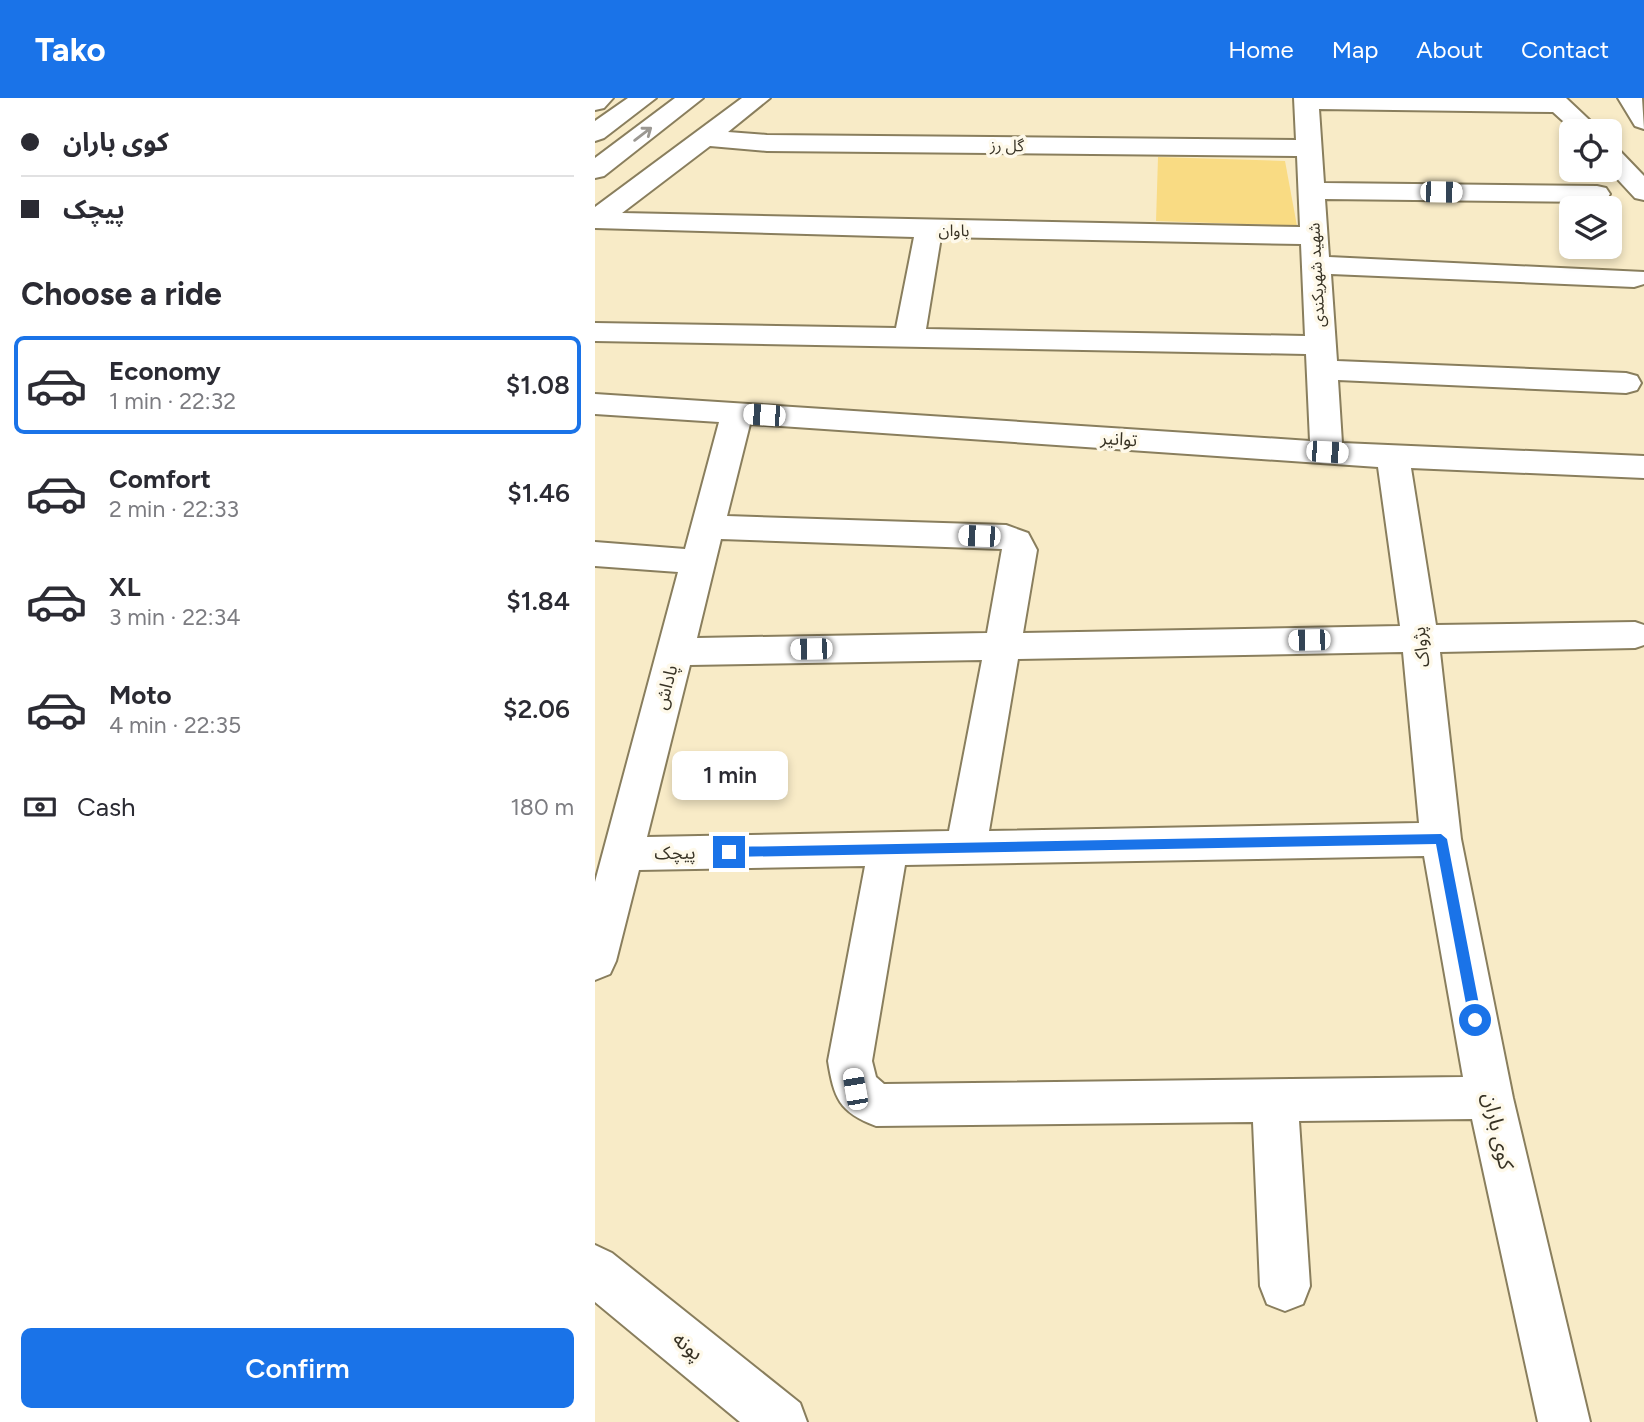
<!DOCTYPE html>
<html lang="en">
<head>
<meta charset="utf-8">
<style>
  :root { --surface:#fff; --page:#f2f2f3; --text:#2b2b33; --muted:#7c7c81; --line:#e1e1e2; --accent:#1a73e8 }
  body { margin:0; font-family:Figtree,"Noto Sans Arabic",sans-serif; background:var(--page); color:var(--text); height:100vh; display:flex; flex-direction:column; font-size:26px; white-space:nowrap }
  * { box-sizing:border-box; margin:0 }
  p { font-size:23px; color:var(--muted) }
  .icon { flex:none; width:38px; height:38px; fill:none; stroke:currentColor; stroke-width:2; stroke-linecap:round; stroke-linejoin:round }
  .map { position:relative; flex:1; overflow:hidden }
  .side { display:flex; flex-direction:column; background:var(--surface); width:595px }
  .side>* { flex:none }
  .banner { display:grid; align-content:center; height:154px; padding:0 21px; background:var(--surface) }
  .controls { position:absolute; left:964px; top:21px; display:grid; gap:14px }
  .controls a { display:grid; place-items:center; width:63px; height:63px; border-radius:10px; background:var(--surface); box-shadow:0 4px 10px #0003; font-size:35px }
  .end { position:absolute; width:32px; height:32px; margin:-16px; border:9px solid #1a73e8; background:#fff; box-shadow:0 0 0 4px #fff }
  .from { border-radius:50% }
  .bubble { position:absolute; height:49px; border-radius:10px; background:var(--surface); box-shadow:0 4px 10px #0003; font-size:23px; font-weight:600; line-height:49px; text-align:center }
  .car { position:absolute; width:21px; height:42px; margin:-21px -10px; border-radius:9px; box-shadow:0 0 5px 2px #0007; background:linear-gradient(#fff 24%,#345 0 40%,#fff 0 76%,#345 0 86%,#fff 0) }
  .banner b { display:flex; align-items:center; gap:24px; height:66px; font-size:26px }
  .banner b+b { border-top:2px solid var(--line) }
  .banner i { width:18px; height:18px; background:var(--text) }
  ul { padding:0; list-style:none }
  li { display:flex; align-items:center; gap:21px; height:98px; margin:0 14px 10px; padding:0 7px; border:4px solid transparent; border-radius:10px }
  li div { flex:1 }
  li b { display:block; font-size:26px }
  li em { font-style:normal; font-weight:600 }
  li.active { border-color:var(--accent) }
  li>.icon { width:63px; height:63px; stroke-width:1.5 }
  h2 { padding:0 21px; font-size:32px; line-height:84px }
  .pay { display:flex; align-items:center; gap:18px; height:77px; padding:0 21px; font-size:26px }
  .pay p { margin-inline-start:auto }
  .button { display:flex; gap:14px; margin-top:auto; padding:14px 21px }
  .button a { flex:1; height:80px; border-radius:10px; background:var(--accent); color:#fff; font-size:28px; font-weight:600; line-height:80px; text-align:center }
  header { display:flex; align-items:center; gap:42px; box-sizing:border-box; height:98px; padding:0 35px; background:var(--accent); color:#fff }
  header strong { font-size:33px }
  nav { display:flex; gap:38px; margin-inline-start:auto; font-size:24px }
  main { display:flex; flex:1; min-height:0 }
  .map>svg:first-child { display:block }
  .green { fill:#f9db83 }
  .lines { fill:none; stroke-linecap:round; stroke-linejoin:round }
  .minor-casing { stroke:#897e5d; stroke-width:4 }
  .major-casing { stroke:#897e5d; stroke-width:4 }
  .minor { fill:#fff; fill-rule:evenodd }
  .major { fill:#fff; fill-rule:evenodd }
  .oneway { stroke:#9b9892 }
  .route { fill:#1a73e8 }
  .labels { text-anchor:middle; stroke-width:7; stroke-linejoin:round; paint-order:stroke }
  .far-street-label { font-size:16px; fill:#373224; stroke:#fef9ea }
  .street-label { font-size:18px; fill:#373224; stroke:#fef9ea }
  .near-street-label { font-size:21px; fill:#373224; stroke:#fef9ea }
</style>
</head>
<body>
<header>
<strong>Tako</strong>
<nav><a>Home</a><a>Map</a><a>About</a><a>Contact</a></nav>
</header>
<main>
<section class="side">
<div class="banner">
<b><i class="from"></i>کوی باران</b>
<b><i></i>پیچک</b>
</div>
<h2>Choose a ride</h2>
<ul>
<li class="active"><svg class="icon" aria-label="car" viewBox="0 0 24 24"><path d="M5 17H2v-5l4-1 3-4h7l3 4 3 1v5h-3M9 17h6M6 11h13"/><circle cx="7" cy="17" r="2"/><circle cx="17" cy="17" r="2"/></svg><div><b>Economy</b><p>1 min · 22:32</p></div><em>$1.08</em></li>
<li><svg class="icon" aria-label="car" viewBox="0 0 24 24"><path d="M5 17H2v-5l4-1 3-4h7l3 4 3 1v5h-3M9 17h6M6 11h13"/><circle cx="7" cy="17" r="2"/><circle cx="17" cy="17" r="2"/></svg><div><b>Comfort</b><p>2 min · 22:33</p></div><em>$1.46</em></li>
<li><svg class="icon" aria-label="car" viewBox="0 0 24 24"><path d="M5 17H2v-5l4-1 3-4h7l3 4 3 1v5h-3M9 17h6M6 11h13"/><circle cx="7" cy="17" r="2"/><circle cx="17" cy="17" r="2"/></svg><div><b>XL</b><p>3 min · 22:34</p></div><em>$1.84</em></li>
<li><svg class="icon" aria-label="car" viewBox="0 0 24 24"><path d="M5 17H2v-5l4-1 3-4h7l3 4 3 1v5h-3M9 17h6M6 11h13"/><circle cx="7" cy="17" r="2"/><circle cx="17" cy="17" r="2"/></svg><div><b>Moto</b><p>4 min · 22:35</p></div><em>$2.06</em></li>
</ul>
<div class="pay"><svg class="icon" aria-label="cash" viewBox="0 0 24 24"><path d="M3 7h18v10H3z"/><circle cx="12" cy="12" r="2"/></svg>Cash<p>180 m</p></div>
<div class="button"><a>Confirm</a></div>
</section>
<div class="map">
<svg width="1049" height="1324" viewBox="0 0 1049 1324">
  <rect width="100%" height="100%" fill="#f8ebc7"/>
  <path class="green" d="M563,59L690,63L702,128L561,123Z"/>
  <g class="lines">
    <defs>
      <path id="minor" d="M0,0H18L9,10L0,12Z
        M147,0H175L133,34L172,37L701,42L699,0H971L1006,33H979L958,14L724,11L729,85L1002,88L1011,90L1015,96L1011,102L1002,104L730,101L734,159L1049,174V186L1039,189L736,176L742,263L1031,275L1042,278L1046,285L1042,292L1031,295L743,282L747,345L1049,358V380L816,370L841,527L1040,524L1049,527V547L1040,550L845,554L866,741L918,1000L995,1324H943L877,1021L704,1023L715,1188L708,1206L690,1213L672,1206L665,1188L658,1024L281,1028C244,1014 239,1000 233,963L270,768L44,772L21,863L15,876L0,882V784L83,474L0,468V444L90,451L124,324L0,316V296L715,343L711,256L0,243V225L301,230L319,139L0,130V109ZM115,48L172,53L702,58L705,129L27,115ZM346,139L706,146L710,238L331,231ZM155,326L783,369L805,528L428,535L442,452L433,435L411,427L132,418ZM126,441L407,451L392,535L102,540ZM808,554L824,725L394,733L423,561ZM387,562L354,733L52,739L95,567ZM829,758L868,979L289,986L281,979L277,963L310,767Z
        M1023,0H1047L1049,31L1040,28Z
        M1015,49L1024,52L1049,78V102L1040,100L1014,72Z
        M0,1147L17,1155L205,1305L212,1324H145L0,1204Z"/>
      <path id="major" d="M33,0H61L9,40L0,43V23Z
        M80,0H108L9,78L0,80V60Z"/>
    </defs>
    <use href="#minor" class="minor-casing"/>
    <use href="#major" class="major-casing"/>
    <use href="#minor" class="minor"/>
    <use href="#major" class="major"/>
  </g>
  <defs><path id="oneway-shaft" d="M-6 0H5M1.5-3L5.5 0L1.5 3" fill="none" stroke-width="1.6" stroke-linecap="round" stroke-linejoin="round" transform="scale(1.75)"/></defs>
  <use class="oneway" href="#oneway-shaft" transform="translate(48 36) rotate(-37)"/>
  <path class="route" d="M846,736L852,741L887,922L880,928L874,922L841,746L134,759L128,754L134,749Z"/>
  <g class="labels">
    <g class="far-street-label">
      <text transform="translate(412 47) rotate(1)" y="6">گل رز</text>
      <text transform="translate(359 132) rotate(1)" y="6">باوان</text>
      <text transform="translate(721 177) rotate(-93)" y="6">شهید شهریکندی</text>
    </g>
    <g class="street-label">
      <text transform="translate(524 341) rotate(4)" y="6">توانیر</text>
      <text transform="translate(826 549) rotate(-97)" y="6">پژواک</text>
      <text transform="translate(71 589) rotate(-75)" y="6">پاداش</text>
      <text transform="translate(80 755) rotate(-1)" y="6">پیچک</text>
    </g>
    <g class="near-street-label">
      <text transform="translate(903 1033) rotate(77)" y="7">کوی باران</text>
      <text transform="translate(93 1248) rotate(39)" y="7">پونه</text>
    </g>
  </g>
</svg>
<div class="controls">
<a><svg class="icon" aria-label="locate" viewBox="0 0 24 24"><circle cx="12" cy="12" r="6"/><path d="M12 2v4M12 18v4M2 12h4M18 12h4"/></svg></a>
<a><svg class="icon" aria-label="layers" viewBox="0 0 24 24"><path d="M12 4l9 5-9 5-9-5zM3 14l9 5 9-5"/></svg></a>
</div>
<i class="end from" style="left:880px;top:922px"></i>
<i class="end" style="left:134px;top:754px"></i>
<div class="bubble" style="left:77px;top:653px;width:116px">1 min</div>
<i class="car" style="left:846px;top:94px;rotate:91deg"></i>
<i class="car" style="left:169px;top:317px;rotate:274deg"></i>
<i class="car" style="left:732px;top:354px;rotate:94deg"></i>
<i class="car" style="left:384px;top:438px;rotate:272deg"></i>
<i class="car" style="left:714px;top:542px;rotate:269deg"></i>
<i class="car" style="left:216px;top:551px;rotate:269deg"></i>
<i class="car" style="left:260px;top:991px;rotate:350deg"></i>
</div>
</main>
</body>
</html>
